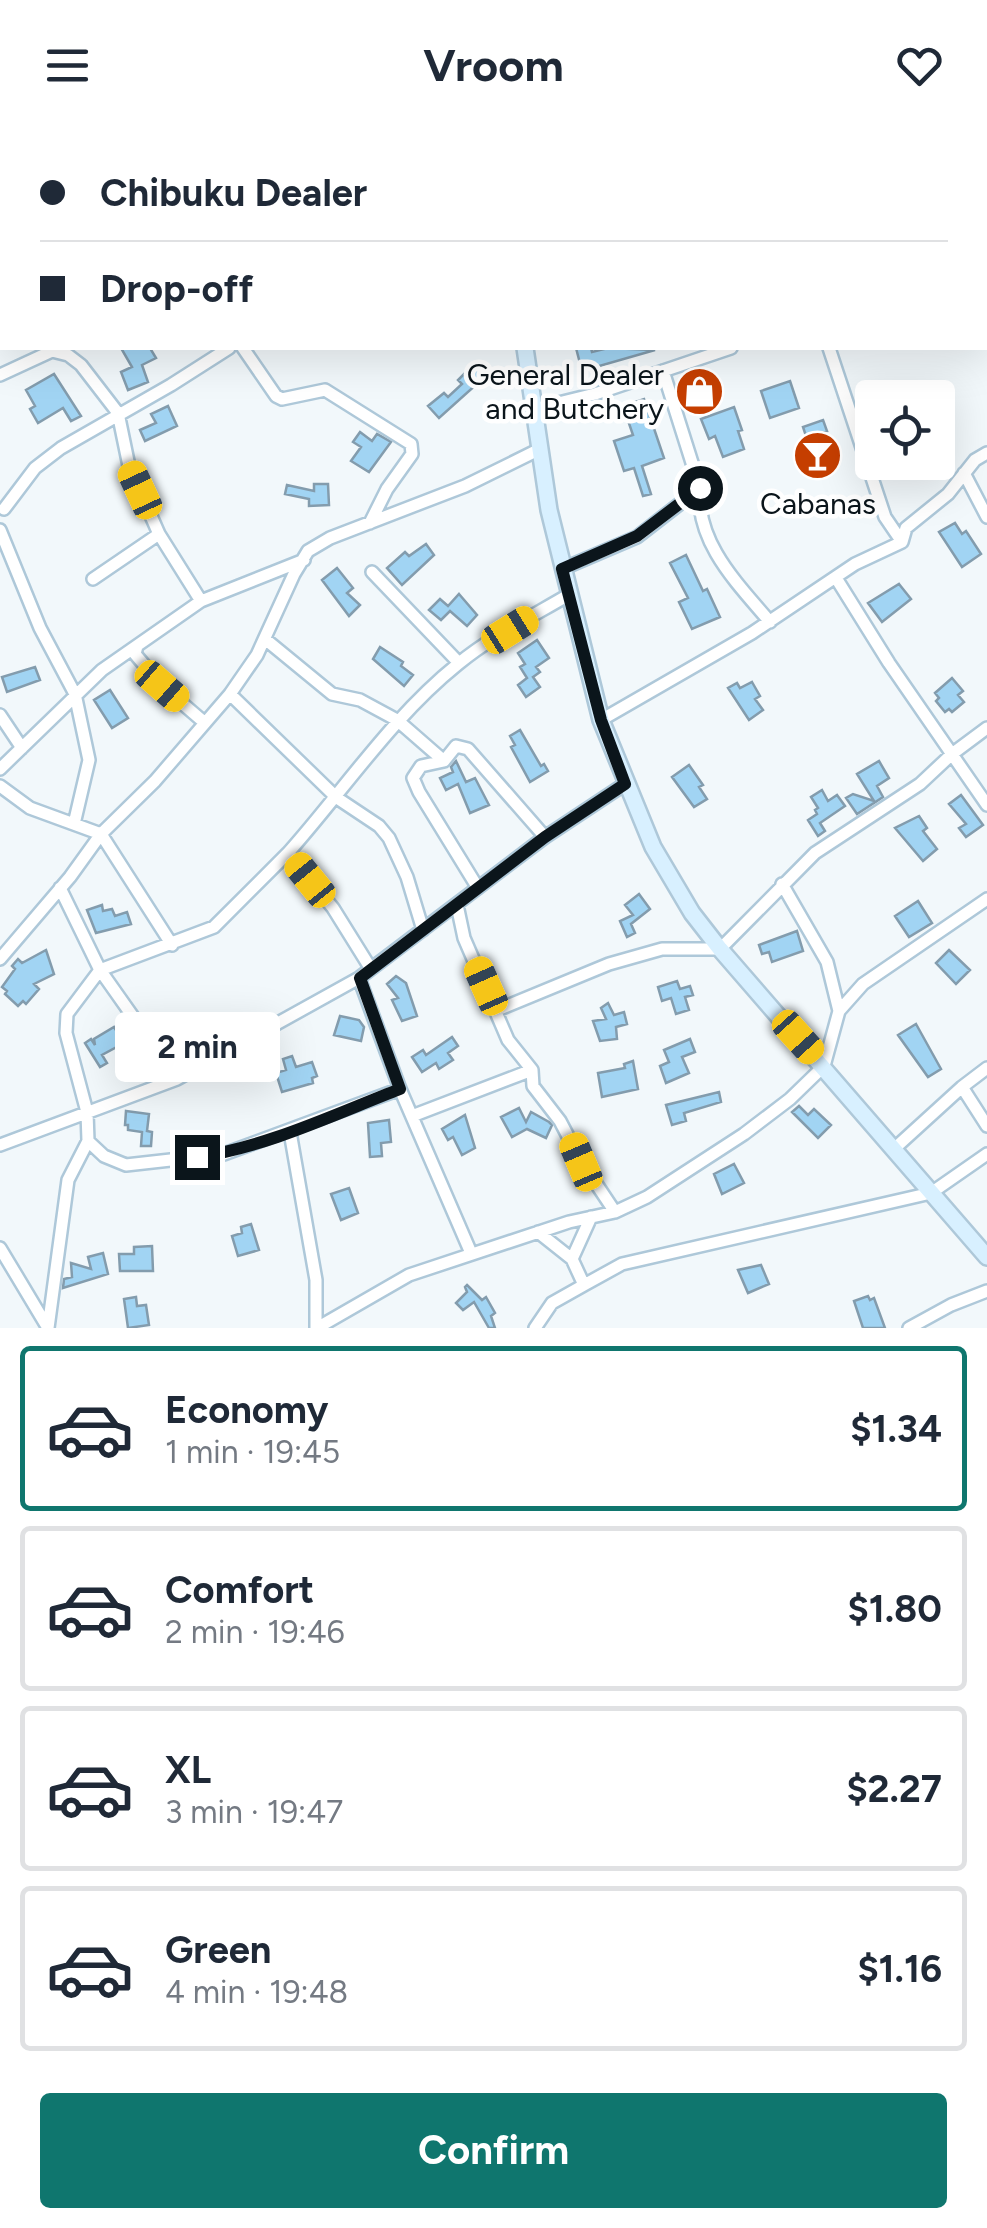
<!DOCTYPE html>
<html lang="en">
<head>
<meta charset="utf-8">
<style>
  :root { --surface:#fff; --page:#f6f6f7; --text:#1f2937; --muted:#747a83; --line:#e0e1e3; --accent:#0f766e }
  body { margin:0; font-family:Figtree,sans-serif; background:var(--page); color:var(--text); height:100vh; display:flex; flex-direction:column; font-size:38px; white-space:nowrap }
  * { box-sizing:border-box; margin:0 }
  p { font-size:32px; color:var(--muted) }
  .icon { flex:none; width:55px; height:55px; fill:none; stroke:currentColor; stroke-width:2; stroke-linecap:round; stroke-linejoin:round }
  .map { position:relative; height:1198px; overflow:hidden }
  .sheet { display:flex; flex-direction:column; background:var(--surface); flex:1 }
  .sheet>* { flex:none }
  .hud { position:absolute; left:0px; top:0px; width:988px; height:220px; box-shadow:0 10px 40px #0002; display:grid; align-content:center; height:220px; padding:0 40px; background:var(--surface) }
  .tools { position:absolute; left:855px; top:250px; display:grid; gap:20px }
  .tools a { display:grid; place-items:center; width:100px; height:100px; border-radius:10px; background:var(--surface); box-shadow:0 10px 40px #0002; font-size:50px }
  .end { position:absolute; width:45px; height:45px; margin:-22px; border:12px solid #0b151b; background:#fff; box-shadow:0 0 0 5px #fff }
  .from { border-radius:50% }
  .bubble { position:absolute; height:70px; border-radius:10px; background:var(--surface); box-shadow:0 10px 40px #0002; font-size:32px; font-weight:700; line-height:70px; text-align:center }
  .car { position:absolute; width:30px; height:60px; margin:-30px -15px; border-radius:12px; box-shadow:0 0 8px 2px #0007; background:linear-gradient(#f5c518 24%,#345 0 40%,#f5c518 0 76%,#345 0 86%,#f5c518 0) }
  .hud b { display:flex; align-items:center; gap:35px; height:95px; font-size:38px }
  .hud b+b { border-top:2px solid var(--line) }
  .hud i { width:25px; height:25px; background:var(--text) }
  ul { padding:18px 0 0; list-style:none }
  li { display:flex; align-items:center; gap:30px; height:165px; margin:0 20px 15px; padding:0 20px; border:5px solid var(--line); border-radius:10px }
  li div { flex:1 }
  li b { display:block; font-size:38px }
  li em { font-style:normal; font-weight:700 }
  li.on { border-color:var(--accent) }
  li>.icon { width:90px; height:90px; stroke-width:1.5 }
  .primary-button { display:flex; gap:20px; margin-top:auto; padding:20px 40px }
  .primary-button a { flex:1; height:115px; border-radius:10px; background:var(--accent); color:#fff; font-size:40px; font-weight:700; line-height:115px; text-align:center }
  header { display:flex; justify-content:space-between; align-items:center; height:130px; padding:0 40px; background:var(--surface); font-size:45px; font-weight:700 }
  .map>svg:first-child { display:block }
  .building { fill:#a1d4f3; stroke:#839cad; stroke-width:2.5 }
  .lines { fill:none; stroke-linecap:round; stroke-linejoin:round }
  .street-casing { stroke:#aec8d9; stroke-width:16 }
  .secondary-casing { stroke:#aec8d9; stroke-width:20 }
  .street { stroke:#fff; stroke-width:11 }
  .secondary { stroke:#d8f0ff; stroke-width:15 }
  .route { stroke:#0b151b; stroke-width:12 }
  .labels { text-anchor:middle; stroke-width:9; stroke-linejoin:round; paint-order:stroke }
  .poi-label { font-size:30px; fill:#0b151b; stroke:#fff; text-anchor:end }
</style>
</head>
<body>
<header><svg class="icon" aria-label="menu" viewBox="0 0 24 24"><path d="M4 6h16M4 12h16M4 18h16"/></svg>Vroom<svg class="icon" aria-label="heart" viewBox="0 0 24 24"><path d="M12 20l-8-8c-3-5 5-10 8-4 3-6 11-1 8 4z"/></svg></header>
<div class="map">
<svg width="987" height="1198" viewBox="0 0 987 1198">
  <rect width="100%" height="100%" fill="#f2f8fb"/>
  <path class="building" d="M121,218H150L156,228L142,235L148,252L128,260L121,242L132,237Z
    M576,218H591L592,222L608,218L655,220L582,241Z
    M476,232L488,244L439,288L428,276L444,263L448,267L462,254L458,250Z
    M54,244L81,286L71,291L63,278L38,293L30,279L35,276L26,260Z
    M790,251L799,278L770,288L761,261Z
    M644,269L664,328L642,336L651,364L643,366L634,338L624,341L614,311L633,305L623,276Z
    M168,276L177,296L145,311L140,300L156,293L151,284Z
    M734,277L742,300L738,301L744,319L723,327L715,306L709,309L701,289Z
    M823,290L827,301L823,302L834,332L818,337L815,329L807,332L803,320L810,318L803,297Z
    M360,302L372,311L377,304L391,312L369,342L351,331L361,317L353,312Z
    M314,354H328L329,375L309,376V369L285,364L287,355L314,361Z
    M955,393L962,404L966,401L981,424L962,437L939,402Z
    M426,414L434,425L402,455L387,438L405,422L409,426Z
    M686,425L703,461L707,459L720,487L692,499L679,472L688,468L670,433Z
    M337,438L353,458L347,463L360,475L349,486L322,450Z
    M899,454L911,469L882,492L868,473Z
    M459,464L477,485L467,496L450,481L441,490L429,480L440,469L448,476Z
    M537,510L549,528L536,537L540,542L533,547L540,557L526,567L518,555L527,548L520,537L525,534L518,523Z
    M380,517L403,532L401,536L413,545L404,556L373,529Z
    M35,537L40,550L7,562L2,547Z
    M952,548L963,561L958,565L964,572L952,582L949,579L945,582L936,571L939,568L935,563Z
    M752,552L760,566L755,569L763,580L749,590L728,558L737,553L740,558Z
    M110,560L128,588L112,598L94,570Z
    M520,600L541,636L544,634L548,641L530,652L511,617L515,615L510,606Z
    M456,631L466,652L475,648L489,675L470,683L458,654L446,660L440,648L453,642L451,637Z
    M879,631L889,648L877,656L883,667L857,684L846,668L853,664L874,671L857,644Z
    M689,635L703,655L699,657L707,669L694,677L672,647Z
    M822,660L828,671L837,665L845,676L820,693L825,701L818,706L808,690L817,684L815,680L818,678L811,667Z
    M961,665L983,695L966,707L959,698L966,694L949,674Z
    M919,686L927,698L923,701L937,719L923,731L895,698Z
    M639,764L650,779L631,794L635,803L627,807L620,791L633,785L625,775Z
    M918,771L932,793L909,807L895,786Z
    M102,775L103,781L112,779L115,786L127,782L131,794L96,803L87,780Z
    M797,801L803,821L772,832L769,822L762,824L759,815Z
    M46,820L54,844L34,854L39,859L26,874L23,871L18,876L5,864L7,861L2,857L15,839L12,836L18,829L22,833Z
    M949,820L970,840L956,854L936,833Z
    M396,846L406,853L417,886L402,891L392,870L398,868L387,854Z
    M677,851L680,859L690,856L693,865L685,867L689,880L676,884L671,868L662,871L658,857Z
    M608,873L614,885L624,882L627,894L616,897L617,909L600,911L593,891L606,889L601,878Z
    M340,886L359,890L364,897L361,911L334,905Z
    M182,892L213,912L209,921L201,925L179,907L171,913L164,906L174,897L177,900Z
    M916,894L941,939L928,947L898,905Z
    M114,897L124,913L102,925L107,933L100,937L85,913L91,909L95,915L94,909Z
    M452,907L458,916L448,923L453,930L439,939L436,933L422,942L412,927L423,920L426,925Z
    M690,909L695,922L682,927L689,943L666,953L660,936L669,932L664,920Z
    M292,926L296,937L312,932L317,946L312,948L313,953L282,962L276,943L286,940L283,929Z
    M633,931L638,959L602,967L598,943L625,938L624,934Z
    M719,962L721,972L684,983L686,991L672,995L666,975Z
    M799,976L808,985L814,979L831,995L818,1008L792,982Z
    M519,978L526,992L531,982L549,992L552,995L546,1008L527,999L512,1007L501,987Z
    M126,981L149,984L147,1001L152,1002L151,1016H141L142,1002L128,1000V995H125Z
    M465,985L475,1018L462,1025L453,1007L448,1010L442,999Z
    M389,990L391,1012L381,1013L382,1026L370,1027L368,993Z
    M734,1034L744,1053L722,1064L714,1044Z
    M349,1058L358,1083L341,1090L331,1064Z
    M251,1094L259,1120L238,1126L232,1106L242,1103L241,1097Z
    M152,1116L153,1141H120L119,1124H134V1117Z
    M103,1123L108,1144L63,1158L64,1149L72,1147L71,1133L91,1139L88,1127Z
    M761,1135L769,1154L748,1163L738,1140Z
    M467,1155L482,1170L486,1167L495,1183L491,1186L495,1198H489L474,1172L463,1180L456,1173L467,1162L465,1157Z
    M868,1166L870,1170L874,1168L885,1198H863L854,1171Z
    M136,1167L137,1176L146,1175L149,1195L128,1198L124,1169Z"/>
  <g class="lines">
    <defs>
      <path id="street" d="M1,0L3,2
        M194,0L196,2
        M927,0L928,2
        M211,2L214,0
        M410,2V0
        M985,122L987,121
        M243,218L276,266L282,269L325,260L411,314L412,324L387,359L370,393
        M829,218L885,387L902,412
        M0,245L52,221L68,225L81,235L118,283L129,336L159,404L93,449
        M534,279L595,264L731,218
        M964,343L987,387
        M700,358C695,412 737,453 770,492
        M4,379L35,338L61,318L171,255L229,218
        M0,400L40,498L75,564L89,630L74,694
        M159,404L201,471
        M562,439L637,407L700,358L663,241
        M372,442L459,533
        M836,448L889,533L987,675
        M265,509L332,564L360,570L397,590L444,631
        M137,516L135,524L162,556L205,593
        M230,564L337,668L379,696L389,708L407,747L423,800
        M0,585L22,618
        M601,590L752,503L855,434L902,412L906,398L948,364L975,330L987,323
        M0,639L102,540L201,471L304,430
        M0,656L30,678L101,704L172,815
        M288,723C344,660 392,587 458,534C492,506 533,486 570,464
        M782,754L827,832L839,881
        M478,758L419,662L413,648L421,636L444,631L456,616L468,619L545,707
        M457,775L464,808L508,910L532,940L533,956L560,991L581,1031L615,1082
        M0,829L70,747L101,704L155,651L230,564L257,525L294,444L308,421L330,408L465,356L538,320
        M359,848L400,959L471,1123
        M495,881L609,834L662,819H720L815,723L920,654L952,624L987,598
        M177,949L100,840L214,797L288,723L333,778L371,839
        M962,957L987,996
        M412,986L532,940
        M290,1002L316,1150V1198
        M88,1011L104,1026L126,1035L224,1024L400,959
        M0,1015L177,949L359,848L545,707L625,654
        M895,1018L962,957L987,938
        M0,1118L48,1198
        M572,1129L591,1087
        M584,1155L622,1134L931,1063L987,1024
        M48,1198L68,1050L88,1011L87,982L66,903L67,884L100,840L60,758
        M317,1198L409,1145L569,1092L615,1082L647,1067L744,1004L790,969L824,936L839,881L863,854L987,769
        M535,1198L552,1173L584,1155L572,1129L538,1102
        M909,1198L951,1175L987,1161"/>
      <path id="secondary" d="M495,0V2
        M252,2L259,0
        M0,91H2
        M525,218L549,380L601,590L653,717L692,783L720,819L987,1127"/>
    </defs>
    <use href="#street" class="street-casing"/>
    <use href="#secondary" class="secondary-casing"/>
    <use href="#street" class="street"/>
    <use href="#secondary" class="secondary"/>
  </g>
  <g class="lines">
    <path class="route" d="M197,1027C267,1017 335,984 400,959L360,848L545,707L625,654L601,590L562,439L637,406L700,358"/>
  </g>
  <defs>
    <symbol id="shop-disc" viewBox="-11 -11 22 22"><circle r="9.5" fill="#c53e00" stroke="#fff"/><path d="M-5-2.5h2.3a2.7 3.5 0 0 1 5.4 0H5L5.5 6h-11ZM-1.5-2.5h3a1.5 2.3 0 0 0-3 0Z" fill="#fff"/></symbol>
    <symbol id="bar-disc" viewBox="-11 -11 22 22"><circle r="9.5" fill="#c53e00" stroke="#fff"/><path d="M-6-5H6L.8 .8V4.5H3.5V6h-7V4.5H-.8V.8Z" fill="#fff"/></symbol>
  </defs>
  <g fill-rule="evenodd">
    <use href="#shop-disc" x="672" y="234" width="55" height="55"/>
    <use href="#bar-disc" x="790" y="298" width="55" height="55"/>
  </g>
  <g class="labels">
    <g class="poi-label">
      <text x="664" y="255">General Dealer<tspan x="664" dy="34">and Butchery</tspan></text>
      <text x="818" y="384" text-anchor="middle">Cabanas</text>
    </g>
  </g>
</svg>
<div class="tools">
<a><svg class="icon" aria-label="locate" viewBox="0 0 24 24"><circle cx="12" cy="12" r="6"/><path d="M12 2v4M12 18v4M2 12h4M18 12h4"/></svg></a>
</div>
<i class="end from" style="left:700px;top:358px"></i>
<i class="end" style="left:197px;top:1027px"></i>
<div class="bubble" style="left:115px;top:882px;width:165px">2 min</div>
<i class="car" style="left:140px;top:360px;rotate:335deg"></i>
<i class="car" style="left:510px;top:500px;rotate:58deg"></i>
<i class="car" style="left:162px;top:556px;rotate:131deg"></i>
<i class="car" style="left:310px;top:750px;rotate:321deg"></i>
<i class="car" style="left:486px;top:856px;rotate:336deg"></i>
<i class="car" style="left:798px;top:907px;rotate:138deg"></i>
<i class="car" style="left:581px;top:1032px;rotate:337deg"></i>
<div class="hud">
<b><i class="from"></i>Chibuku Dealer</b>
<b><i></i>Drop-off</b>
</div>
</div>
<section class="sheet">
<ul>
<li class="on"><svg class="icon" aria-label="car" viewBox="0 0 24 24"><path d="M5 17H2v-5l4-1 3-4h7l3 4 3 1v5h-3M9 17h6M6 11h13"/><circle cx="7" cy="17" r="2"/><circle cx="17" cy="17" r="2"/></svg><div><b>Economy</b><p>1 min · 19:45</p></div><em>$1.34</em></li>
<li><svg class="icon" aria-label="car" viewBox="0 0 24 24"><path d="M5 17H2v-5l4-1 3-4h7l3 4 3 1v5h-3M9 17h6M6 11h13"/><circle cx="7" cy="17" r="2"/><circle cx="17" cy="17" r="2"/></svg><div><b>Comfort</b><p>2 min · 19:46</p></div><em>$1.80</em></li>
<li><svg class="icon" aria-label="car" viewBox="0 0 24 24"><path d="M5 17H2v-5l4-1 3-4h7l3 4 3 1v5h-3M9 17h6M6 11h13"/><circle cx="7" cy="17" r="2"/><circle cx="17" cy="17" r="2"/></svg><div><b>XL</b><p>3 min · 19:47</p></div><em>$2.27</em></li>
<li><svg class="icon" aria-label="car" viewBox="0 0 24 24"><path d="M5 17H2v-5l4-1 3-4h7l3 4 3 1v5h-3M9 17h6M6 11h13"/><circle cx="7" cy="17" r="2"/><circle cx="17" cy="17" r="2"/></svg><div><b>Green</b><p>4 min · 19:48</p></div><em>$1.16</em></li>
</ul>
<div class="primary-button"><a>Confirm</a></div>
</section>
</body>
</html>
